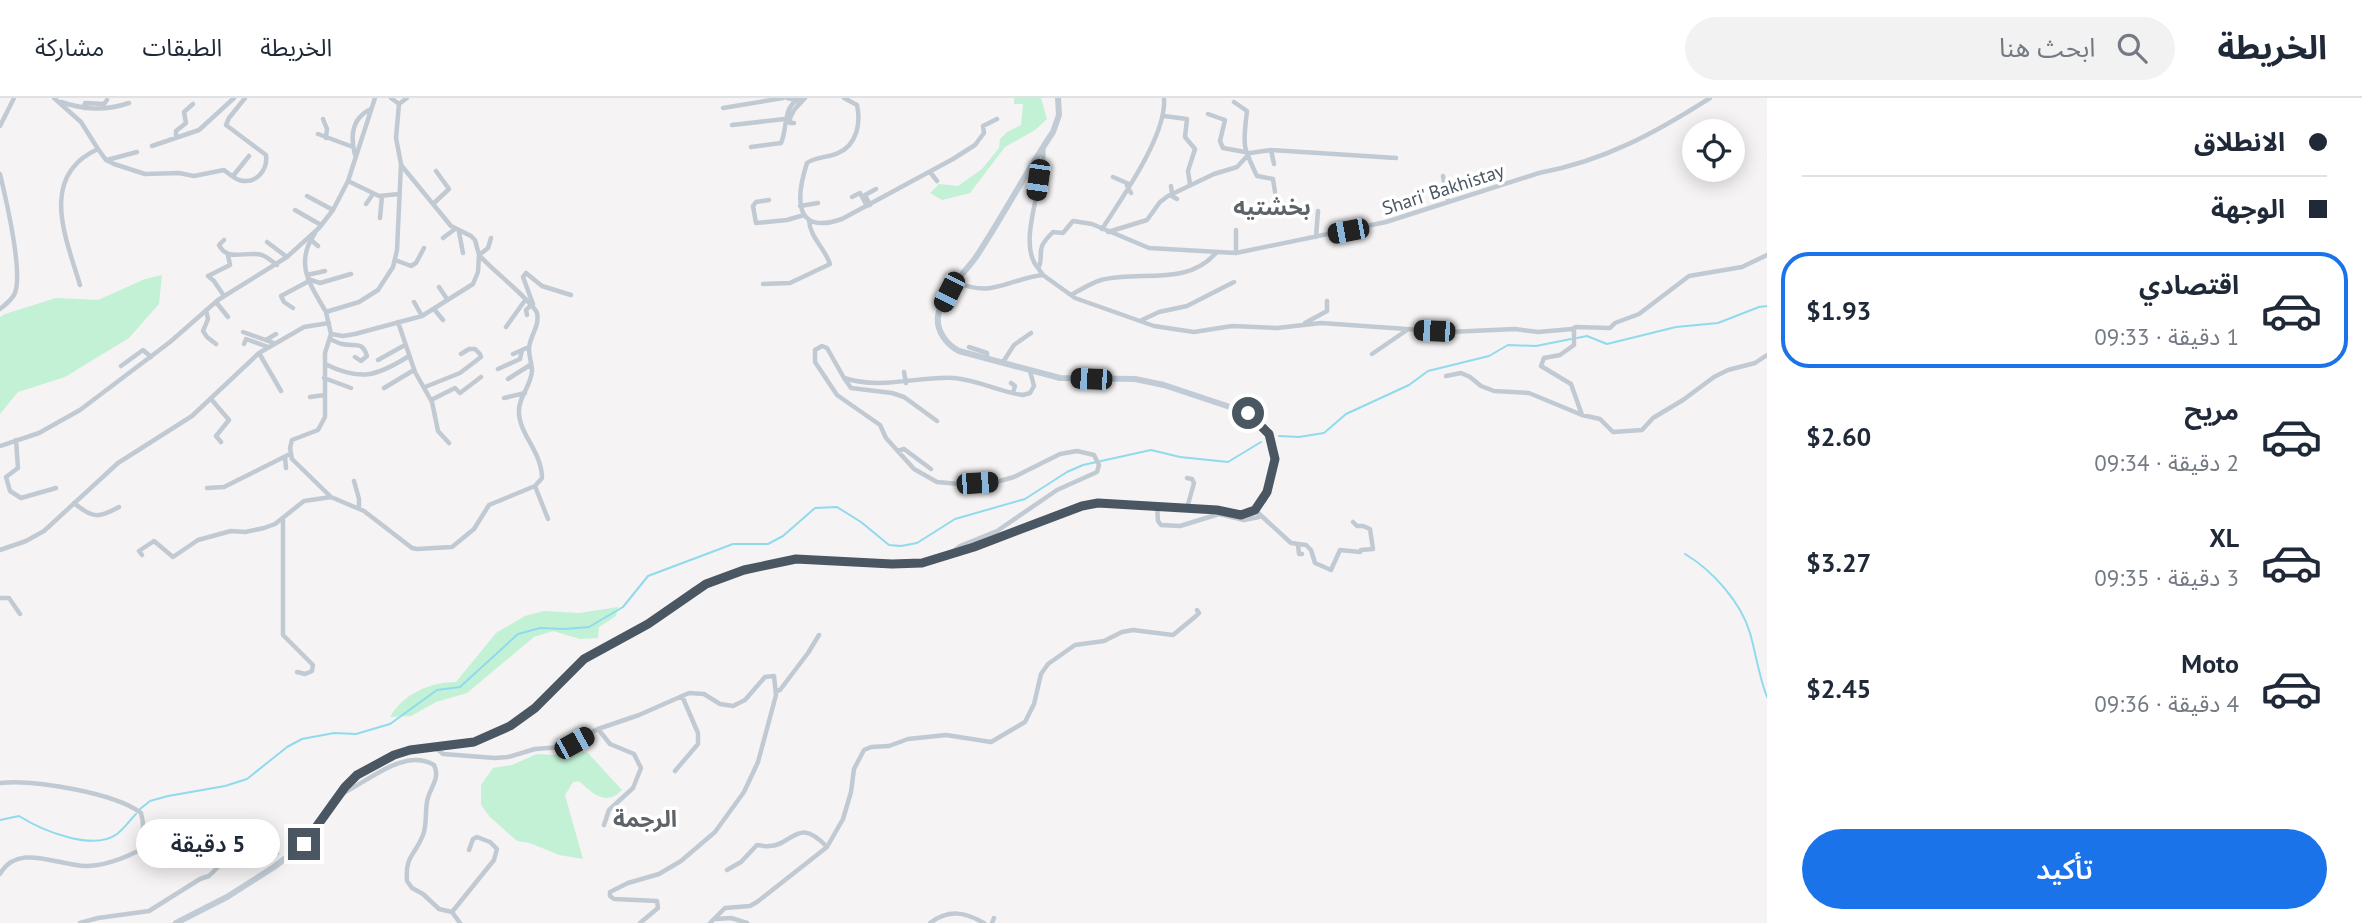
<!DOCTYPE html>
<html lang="ar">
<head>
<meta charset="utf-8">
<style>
  :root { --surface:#fff; --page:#f2f2f3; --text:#1f2937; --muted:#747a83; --line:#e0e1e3; --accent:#1a73e8 }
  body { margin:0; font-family:"PT Sans","Noto Sans Arabic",sans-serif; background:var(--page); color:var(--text); direction:rtl; height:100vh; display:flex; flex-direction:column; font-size:26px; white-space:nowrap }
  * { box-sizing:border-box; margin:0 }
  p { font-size:23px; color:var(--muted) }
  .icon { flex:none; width:38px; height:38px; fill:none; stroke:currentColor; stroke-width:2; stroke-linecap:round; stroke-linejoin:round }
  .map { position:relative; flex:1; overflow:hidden; direction:ltr }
  .sheet { display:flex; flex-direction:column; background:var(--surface); width:595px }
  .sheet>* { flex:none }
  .hud { display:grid; align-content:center; height:154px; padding:0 35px; background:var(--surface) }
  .controls { position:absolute; left:1682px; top:21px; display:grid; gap:14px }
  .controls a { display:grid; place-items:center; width:63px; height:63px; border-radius:50%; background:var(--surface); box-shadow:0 4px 18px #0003; font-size:35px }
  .end { position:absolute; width:32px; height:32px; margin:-16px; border:9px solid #4a5661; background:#fff; box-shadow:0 0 0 4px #fff }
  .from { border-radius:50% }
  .bubble { position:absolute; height:49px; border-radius:24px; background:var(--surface); box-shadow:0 4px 18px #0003; font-size:23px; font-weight:600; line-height:49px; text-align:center; direction:rtl }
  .car { position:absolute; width:21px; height:42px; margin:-21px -10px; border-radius:9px; box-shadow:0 0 5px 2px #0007; background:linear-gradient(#222 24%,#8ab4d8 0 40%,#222 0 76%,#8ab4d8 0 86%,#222 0) }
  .hud b { display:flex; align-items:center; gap:24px; height:66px; font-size:26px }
  .hud b+b { border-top:2px solid var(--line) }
  .hud i { width:18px; height:18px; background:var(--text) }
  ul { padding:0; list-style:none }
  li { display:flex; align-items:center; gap:21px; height:116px; margin:0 14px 10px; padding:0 21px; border:4px solid transparent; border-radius:28px }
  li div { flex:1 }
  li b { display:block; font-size:26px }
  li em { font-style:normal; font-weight:600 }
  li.on { border-color:var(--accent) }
  li>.icon { width:63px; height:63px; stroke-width:1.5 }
  .cta { display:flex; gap:14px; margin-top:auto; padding:14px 35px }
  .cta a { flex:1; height:80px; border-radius:42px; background:var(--accent); color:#fff; font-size:28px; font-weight:600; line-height:80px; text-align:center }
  header { display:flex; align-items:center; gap:42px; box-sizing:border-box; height:98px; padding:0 35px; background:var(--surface); border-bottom:2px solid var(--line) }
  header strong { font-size:33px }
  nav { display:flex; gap:38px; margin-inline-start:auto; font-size:24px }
  .search { width:490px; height:63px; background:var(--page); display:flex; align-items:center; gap:18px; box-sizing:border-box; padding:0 24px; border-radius:38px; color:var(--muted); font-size:26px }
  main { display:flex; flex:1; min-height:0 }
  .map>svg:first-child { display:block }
  .green { fill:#c3f1d5 }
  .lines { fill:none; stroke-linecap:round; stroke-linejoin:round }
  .stream { stroke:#90daee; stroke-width:2 }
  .street { stroke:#c1cad2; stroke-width:4.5 }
  .secondary { stroke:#c1cbd6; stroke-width:6 }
  .route { stroke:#4a5661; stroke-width:9 }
  .labels { text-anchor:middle; stroke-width:7; stroke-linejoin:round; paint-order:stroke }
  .street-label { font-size:19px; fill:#4a5661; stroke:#fff }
  .quarter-label { font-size:23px; font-weight:bold; fill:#5f6368; stroke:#fff }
</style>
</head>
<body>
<header>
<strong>الخريطة</strong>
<div class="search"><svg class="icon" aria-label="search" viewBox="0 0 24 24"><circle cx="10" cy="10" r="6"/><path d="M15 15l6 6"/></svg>ابحث هنا</div>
<nav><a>الخريطة</a><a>الطبقات</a><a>مشاركة</a></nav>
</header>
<main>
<section class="sheet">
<div class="hud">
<b><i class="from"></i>الانطلاق</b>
<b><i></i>الوجهة</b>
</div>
<ul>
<li class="on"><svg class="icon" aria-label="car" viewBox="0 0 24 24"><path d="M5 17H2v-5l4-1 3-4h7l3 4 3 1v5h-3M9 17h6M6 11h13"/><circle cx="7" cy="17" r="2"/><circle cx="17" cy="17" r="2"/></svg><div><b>اقتصادي</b><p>1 دقيقة · 09:33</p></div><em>$1.93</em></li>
<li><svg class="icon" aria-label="car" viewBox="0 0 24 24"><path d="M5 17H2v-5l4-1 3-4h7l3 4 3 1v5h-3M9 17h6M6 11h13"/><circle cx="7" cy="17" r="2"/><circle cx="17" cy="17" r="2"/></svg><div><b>مريح</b><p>2 دقيقة · 09:34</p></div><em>$2.60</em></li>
<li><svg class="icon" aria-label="car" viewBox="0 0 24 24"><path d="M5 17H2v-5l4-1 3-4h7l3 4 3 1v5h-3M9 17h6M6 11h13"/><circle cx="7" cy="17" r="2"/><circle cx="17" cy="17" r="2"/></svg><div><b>XL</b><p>3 دقيقة · 09:35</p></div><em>$3.27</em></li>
<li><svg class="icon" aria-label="car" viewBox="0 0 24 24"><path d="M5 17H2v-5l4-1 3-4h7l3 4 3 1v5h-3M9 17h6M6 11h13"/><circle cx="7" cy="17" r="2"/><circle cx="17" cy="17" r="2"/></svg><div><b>Moto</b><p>4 دقيقة · 09:36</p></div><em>$2.45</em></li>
</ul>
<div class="cta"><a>تأكيد</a></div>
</section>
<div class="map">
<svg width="1767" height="825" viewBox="0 0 1767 825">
  <rect width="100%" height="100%" fill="#f5f3f3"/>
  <path class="green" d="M1014,0H1041L1047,21L1035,32L1005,49L970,95L942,102L930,95L939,86L958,88L982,71L999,50L1000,41L1007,34L1021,27L1023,6H1014Z
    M162,177L159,206L129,240L65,279L18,294L0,316V219L5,216L56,200L98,202L145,181Z
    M618,509L616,518L599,529L598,540L580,541L553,533L534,539L467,595L436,604L411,618L390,619C403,596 430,584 456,584L496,535L525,518L544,513L579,515Z
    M579,652L588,655L622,692C606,709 592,695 579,683L573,684L565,697L583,761L559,757L530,745L517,743L490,719L481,707V687L493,670L512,667L537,656L553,657Z"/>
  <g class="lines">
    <path class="stream" d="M1577,240L1587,238L1607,246L1676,229L1718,225L1759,209L1767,208
      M1279,338L1299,339L1324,335L1346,316L1409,287L1428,273L1489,258L1508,247L1536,248L1571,241
      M1685,456C1712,472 1741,504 1750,535C1756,556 1759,579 1767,599
      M140,711L150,703L168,698L225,688L247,681L287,649L302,641L334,635L356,636L390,626L437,592L460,589L518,536L540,530L565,531L589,529L623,509L648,478L733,446H768L783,438L815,410L837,409L861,424L889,447L901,448L917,445L955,421L1025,401L1067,374L1083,367L1151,352L1180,359L1228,364L1261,344
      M0,722L19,718C41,732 93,754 117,736C124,731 130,722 136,716"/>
    <path class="street" d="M54,0L81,24L98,51C38,78 66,140 80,187
      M391,0L399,6
      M787,0L796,2
      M844,0L857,7C861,25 857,47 838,55C828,60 817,58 807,65C796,99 793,138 842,121L953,61L975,47L984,35L983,28L997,21
      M61,4C85,12 105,13 129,5
      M1234,4L1247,13C1243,47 1242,47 1257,78L1273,81L1275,94
      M399,6L407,0
      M84,10L85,5L104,6L107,2
      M723,10L783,0
      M1208,16L1225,22L1220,43L1223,50L1245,54
      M1164,18L1187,21L1185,39L1195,51L1188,73L1190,86
      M323,21L327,31L326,40
      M794,25H790V20L794,12L805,0
      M732,27L785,21
      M0,28L14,0
      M318,36L353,49
      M176,40V33L186,25L184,14L193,6
      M152,48L199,32L234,0
      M751,49L781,45C788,30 782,6 802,0
      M1043,49C1047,82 1015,144 1038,170C1043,163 1039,156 1042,148C1044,143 1049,138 1053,134L1063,135L1073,123L1092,126L1149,150L1236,155L1386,124L1539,75C1604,63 1655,35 1710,0
      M98,51L106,62L114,66L145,76L179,75L194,78L224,72C228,75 234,80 239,82C256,87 268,72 266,57L226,27L229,20L245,0
      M1271,52L1274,66
      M355,57C350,38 352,20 371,11
      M107,62L137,54
      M930,74L937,83
      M0,76C6,101 23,173 15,195C12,202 6,206 0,211
      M233,78L249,58
      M1443,78L1448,104
      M1113,79L1129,86
      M348,83L379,98L399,96
      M1127,88L1131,95
      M1171,88L1172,96
      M1170,97L1177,101
      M307,98L333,112
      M852,99L860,95L867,108
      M769,102L756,104L753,108L756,125L787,122L804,117
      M366,106L373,96
      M433,106L449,91L436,73
      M870,107L865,97L876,91
      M800,108L818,105
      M295,112L321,127
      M380,120L382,98
      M1102,131C1122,100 1167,37 1164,0
      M1236,132V155
      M459,134L463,155
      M1108,134L1147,122L1160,104L1168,98L1214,76L1237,69L1250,55L1271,52L1396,60
      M315,135C294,166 310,186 326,214L359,204L378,192L393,169L397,152L401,66L396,40L399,6
      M1316,139L1318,113
      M443,140L455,131
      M224,142L219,147C228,165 246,152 262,157C267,159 273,164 277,167
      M311,142L318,148
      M267,144L287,159
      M479,157L488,150L491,140
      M395,162L411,168L416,165L424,150
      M1038,170L1043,177L1075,200L1154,228L1194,234L1232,228L1277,230L1321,225L1449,234L1515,231L1538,234L1572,231L1574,233V247L1560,257L1544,260L1541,268L1571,286L1582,317
      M307,177L325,173
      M308,181L320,185L351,176
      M956,184C993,200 1006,182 1042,177
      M763,186L790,185L830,166C825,150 810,140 809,122
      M439,189L447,201
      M1071,197C1080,192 1091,185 1101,182C1141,172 1186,189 1216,155
      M224,198L214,183L208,178L230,167L228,157
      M216,204L228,219
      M414,204L422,218
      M533,206L523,179L526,175L542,188L571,197
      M293,210L284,204L281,198L309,183
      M434,211L443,222
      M206,212L208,221L203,233L207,239L216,246
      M326,214L331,236L325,255V319L318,332L292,342L290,350L292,361L331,399L364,413L412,450L417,451L452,449L474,431L489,407L535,388L542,380C542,354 519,336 519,314C518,300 531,288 532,273C532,266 529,259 529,251C529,239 540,229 537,215C534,205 490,170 479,157
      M527,217L526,212L532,206
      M1142,222L1159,214L1187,208L1234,184
      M398,224L415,274L432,304L438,333L449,345
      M1305,225L1327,213V203
      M506,229L526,201
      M1572,231L1576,229L1610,230L1615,225L1639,216L1689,178L1742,169L1767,157
      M243,234L274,245
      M331,236L343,238L355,236L422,218L473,186L478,174L479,157L475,142L471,138L451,128L401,67
      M330,241C334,243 338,245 342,246C355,249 362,242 367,258L361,263L355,259
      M266,242L276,236
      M244,246L246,241L268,249
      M969,249L987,255V260
      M259,255L281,293
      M513,256L529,249
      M1372,256L1407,232
      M378,262L405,247
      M1003,264L1014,247L1031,235
      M325,266C360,283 376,279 409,258
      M121,268L143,252L151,259
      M498,271L520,261L522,252
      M904,274L906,285
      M1446,278L1461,275L1470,279L1481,288L1494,293L1529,295L1582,317L1600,321L1613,334L1642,332L1653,320L1683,302L1714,279L1728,272L1755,265L1767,257
      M324,280L351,290
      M844,280L851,290L892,295L904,299L937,323
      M508,281L530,267
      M1011,285L1015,288L1013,295
      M425,289L460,275L481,259L480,256L475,251H469L461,256
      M384,290L414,272
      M310,299L325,297
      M504,300L525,295
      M211,301L229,322L216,338L221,344
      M431,302L455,290L460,295L481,279
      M16,342L18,370L6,379L10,393L21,400L56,390
      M0,348L39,335L80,312L170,244L218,202L287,159L319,130L333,112L348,83L375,0
      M898,353L904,351L931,371
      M285,360L286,370
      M1187,380L1192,381L1194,385L1187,410
      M354,383L359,401V410
      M535,388L548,421
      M207,390L224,389L290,356
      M74,405C93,421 99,420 119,409
      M1157,408L1158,423L1161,427L1180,428L1219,416L1244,422L1259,419
      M1255,412L1291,445L1306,447L1311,452L1315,465L1331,472L1340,452L1360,454L1361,452L1373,451L1370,431L1363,428H1357L1353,424
      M283,421V537L313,567L312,573L305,576L297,574
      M1298,447L1299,456H1302
      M0,452L26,443L44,433L118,365L192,318L259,255L304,229L329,225
      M951,455L960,448L997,433L1057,392L1097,374L1099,367L1094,357L1077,353L1060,356L1014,379L996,384L959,386L937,384L914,371L886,340L880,327L837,297L815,264V252L822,248L827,250L844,280C881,292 917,278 954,280C978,282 1000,294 1023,297L1030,295L1034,288L1030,273
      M142,457L139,453L154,443L173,459L198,442L231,433L245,434L264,430L275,426L304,403L331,399
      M0,500H9L20,516
      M776,593L780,592L808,555L819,537
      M598,631L610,646L634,656L641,670L633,690L609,712L604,727
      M436,650L443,656L495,660L508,659L535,651L562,649L598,631L639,617L689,595L704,596L720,606L733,608L745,602L765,579L774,578L776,597L758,664L744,694L715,734L681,763L659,776L628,785L610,794V798L614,801L657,803L658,810L640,825
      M675,673L698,646V635L682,598
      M0,685C33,681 115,695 141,715C145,729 143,740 138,753C122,761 104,768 86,768C58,768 18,744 0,776
      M341,696C367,685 403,649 434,667C441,681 429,690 427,704C425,715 427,727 423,737C415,758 405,757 407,783L412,790L423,796L439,811L452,814L460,825
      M727,772L741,764L757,747C761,747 765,749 769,748C793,748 797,717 827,749
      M452,814L494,762L497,751L490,744L477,739L473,741L469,752
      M716,821L731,820L747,825
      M80,825L98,820L149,813L200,781L209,778L224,763L240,759L277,755
      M710,825L725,810L750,808L757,804L827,749L843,721L851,694L854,671L864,652L871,649L889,648L908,641L946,637L991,644L1025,624L1034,606L1041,576L1048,566L1075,547L1104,543L1122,534L1133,532L1173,537L1196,518L1199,515L1197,512
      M930,825C949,811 965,814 984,825
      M992,825L994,820"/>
    <path class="secondary" d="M176,825L227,799L274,769L304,746L345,689L357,677L394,657L410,652L474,644L510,628L535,610L584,561L648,525L694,492L706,486L744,473L796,461L892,466L922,465L974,449L1082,408L1098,405L1217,412L1241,417L1251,415L1264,402L1270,385L1275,361L1272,342L1262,327L1248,315L1164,287L1135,281L1060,280L959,253C947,247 936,233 938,218C942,195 963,177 976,159C1003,118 1026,74 1053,34L1059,17L1058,0"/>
  </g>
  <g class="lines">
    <path class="route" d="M304,746L345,689L357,677L394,657L410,652L474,644L510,628L535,610L584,561L648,526L706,486L744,472L796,461L892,466L922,465L974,449L1082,408L1098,405L1217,412L1241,417L1255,412L1267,394L1275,361L1269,336L1248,315"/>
  </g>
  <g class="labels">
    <g class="street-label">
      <text transform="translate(1443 91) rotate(-18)" y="7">Shari' Bakhistay</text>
    </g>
    <g class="quarter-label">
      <text x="1272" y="117">بخشتيه</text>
      <text x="645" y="729">الرجمة</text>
    </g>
  </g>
</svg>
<div class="controls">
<a><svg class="icon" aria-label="locate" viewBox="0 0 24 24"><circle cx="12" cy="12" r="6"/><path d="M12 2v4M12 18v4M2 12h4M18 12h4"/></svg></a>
</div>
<i class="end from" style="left:1248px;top:315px"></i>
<i class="end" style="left:304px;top:746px"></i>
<div class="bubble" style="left:136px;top:721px;width:144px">5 دقيقة</div>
<i class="car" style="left:1038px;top:82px;rotate:188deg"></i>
<i class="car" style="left:1348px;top:133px;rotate:259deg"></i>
<i class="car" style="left:949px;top:194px;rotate:207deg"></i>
<i class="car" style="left:1434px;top:233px;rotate:272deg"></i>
<i class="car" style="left:1091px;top:281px;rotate:272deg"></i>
<i class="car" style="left:977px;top:385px;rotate:86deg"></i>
<i class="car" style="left:574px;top:645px;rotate:61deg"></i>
</div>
</main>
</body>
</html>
